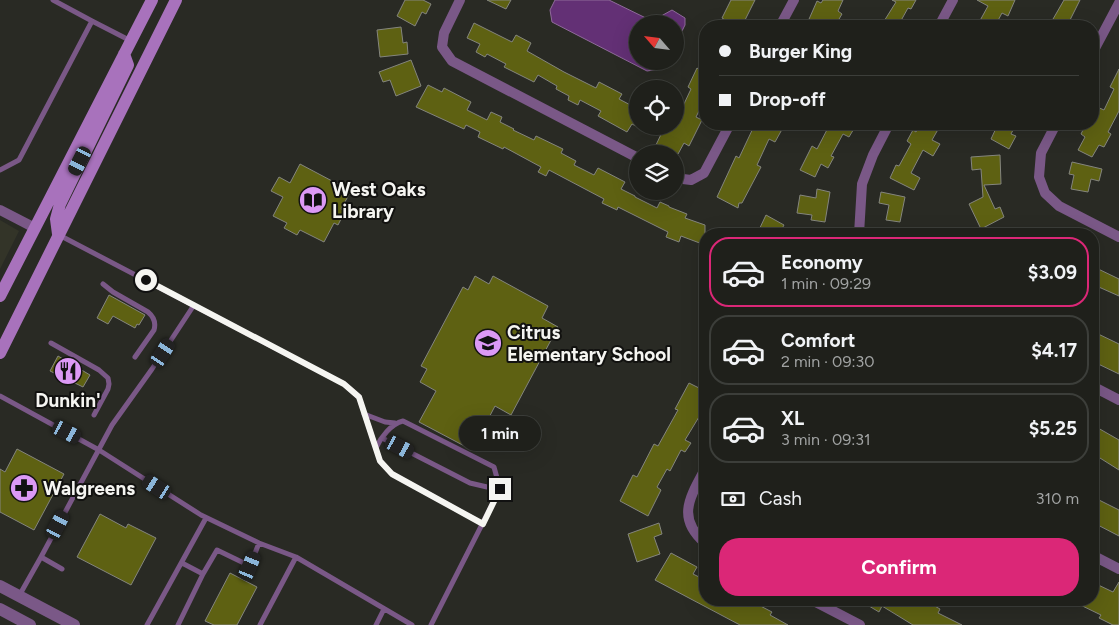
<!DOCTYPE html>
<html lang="en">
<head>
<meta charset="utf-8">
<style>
  :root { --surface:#1f201b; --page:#272824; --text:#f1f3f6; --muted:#a1a3a3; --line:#3c3e3a; --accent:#db2777 }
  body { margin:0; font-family:Figtree,sans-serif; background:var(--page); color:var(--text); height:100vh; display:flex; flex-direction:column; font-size:19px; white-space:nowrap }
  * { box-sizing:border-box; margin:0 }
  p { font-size:16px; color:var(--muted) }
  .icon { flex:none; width:28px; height:28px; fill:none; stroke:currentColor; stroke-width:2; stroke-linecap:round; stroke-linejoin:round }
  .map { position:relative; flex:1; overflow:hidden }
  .side { position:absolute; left:699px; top:228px; width:400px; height:378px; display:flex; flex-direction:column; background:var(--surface); border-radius:20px; box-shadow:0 5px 20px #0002,0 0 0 1px var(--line) }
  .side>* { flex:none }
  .top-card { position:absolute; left:699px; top:20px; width:400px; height:110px; border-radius:20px; box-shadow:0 5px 20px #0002,0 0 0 1px var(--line); display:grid; align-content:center; height:110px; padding:0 20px; background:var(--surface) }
  .needle { width:32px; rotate:298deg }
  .fabs { position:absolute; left:629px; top:15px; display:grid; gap:10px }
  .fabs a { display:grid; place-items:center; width:55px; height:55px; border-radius:50%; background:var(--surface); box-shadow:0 5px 20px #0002,0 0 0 1px var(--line); font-size:25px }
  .end { position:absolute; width:22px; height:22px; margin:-11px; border:6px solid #f5f5f1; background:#111; box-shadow:0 0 0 2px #111 }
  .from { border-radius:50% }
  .bubble { position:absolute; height:35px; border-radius:18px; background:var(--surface); box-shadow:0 5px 20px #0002,0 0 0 1px var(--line); font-size:16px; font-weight:700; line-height:35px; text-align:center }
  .car { position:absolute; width:15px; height:30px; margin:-15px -8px; border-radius:6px; box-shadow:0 0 4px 1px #0007; background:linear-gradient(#222 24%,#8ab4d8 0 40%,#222 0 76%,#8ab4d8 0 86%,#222 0) }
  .top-card b { display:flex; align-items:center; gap:18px; height:48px; font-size:19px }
  .top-card b+b { border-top:1px solid var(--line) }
  .top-card i { width:12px; height:12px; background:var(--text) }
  ul { padding:9px 0 0; list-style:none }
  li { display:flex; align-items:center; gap:15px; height:70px; margin:0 10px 8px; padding:0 10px; border:2px solid var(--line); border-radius:20px }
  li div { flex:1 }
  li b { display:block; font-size:19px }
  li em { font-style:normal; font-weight:700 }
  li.on { border-color:var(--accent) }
  li>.icon { width:45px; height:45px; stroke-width:1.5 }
  .pay { display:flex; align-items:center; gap:12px; height:55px; padding:0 20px; font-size:19px }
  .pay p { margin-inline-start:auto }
  .primary-button { display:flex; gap:10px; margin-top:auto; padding:10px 20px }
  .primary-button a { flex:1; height:58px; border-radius:20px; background:var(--accent); color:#fff; font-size:20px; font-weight:700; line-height:58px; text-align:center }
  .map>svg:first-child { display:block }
  .built { fill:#333428 }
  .water { fill:#633075; stroke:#8f6b9a }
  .building { fill:#5e6112; stroke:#84857e }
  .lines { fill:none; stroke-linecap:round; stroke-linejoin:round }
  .service { stroke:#7a5887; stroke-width:5 }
  .minor { stroke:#7a5887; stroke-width:10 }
  .tertiary { stroke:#7a5887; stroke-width:12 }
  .secondary { stroke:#a872bc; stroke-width:12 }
  .route { stroke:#f5f5f1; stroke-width:6 }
  .labels { text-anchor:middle; stroke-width:4; stroke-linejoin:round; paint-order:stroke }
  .poi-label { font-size:19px; font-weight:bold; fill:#f5f5f1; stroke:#121210; text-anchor:start }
</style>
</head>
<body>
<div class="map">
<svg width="1119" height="625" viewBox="0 0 1119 625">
  <rect width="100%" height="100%" fill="#292a24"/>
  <path class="built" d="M0,220L19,231L0,269Z"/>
  <path class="water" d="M555,0H609L652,21L672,10L685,18V25L675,45V24H638V61H666L660,69L647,71L552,22L550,10Z"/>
  <path class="building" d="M405,0H423L431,4L426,14L422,12L415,26L397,16Z
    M487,0H511L506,9Z
    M731,0H755L742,26H724L727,21L722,18Z
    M823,0H843L838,11L842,14L835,26H806L817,1L821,3Z
    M892,0H916L911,9L908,8L898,26H881L896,2Z
    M977,0H1015L1008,16L1002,13L995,26H977L988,6Z
    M1064,0H1080L1067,26H1049Z
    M474,23L512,42L516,35L531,43L527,51L564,72L596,88L599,82L622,94L619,99L638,109V127L632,124L627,132L598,116L601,111L580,100L578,105L568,100L569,96L556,89L557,86L538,75L534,82L504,67L506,64L487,54L485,57L476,52L480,44L467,38Z
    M401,27L403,43L407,42L408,54L380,57L377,30Z
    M411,60L421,86L396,96L390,80L383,82L379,72Z
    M697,68L705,73V99L696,117L702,120L689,146L684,143L678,154H668L655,147L665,126H675V121L678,114L675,112V109L678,103L683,106L691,89L688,87Z
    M1119,69V111L1108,132L1111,134L1104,147L1099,145L1092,157L1078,150L1085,137L1081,134L1086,124H1092V110L1095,106L1104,110L1114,89L1110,87Z
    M428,85L442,92L444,88L471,102L467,110L487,120L491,112L502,117L500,122L514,129L513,130L534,140L536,136L563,149L561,153L576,161L574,165L594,175L598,168L625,182L621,189L635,196V197L657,208L660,202L669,206V207L687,214L685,218L705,225V245L681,236L679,242L666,237L668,232L618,207L617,210L602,203L604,199L549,170L546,176L538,172L541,167L504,147L503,149L478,137L480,132L466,125L464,129L416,107Z
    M755,124H785L775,142L769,139L757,165L761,167L742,203H739L738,208L717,197L736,156L739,158Z
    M830,124H848L855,127L849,137L843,134L831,156L834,157L828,168L821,164L815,177L800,170L812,146L817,149Z
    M920,124H936L940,126L932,140L940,144L933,156L923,150L911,173L920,178L914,190L890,178L896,165L899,166L911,144L907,141L913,130L916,132Z
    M998,124H1016L1011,134L1016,136L1009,149L991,139Z
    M1000,155L1001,184L984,185L995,209L1000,207L1004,217L981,229L969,204L983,197L981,169L972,170L971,157Z
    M1072,162L1102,169L1099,181L1091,179L1088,192L1071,189L1074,175L1069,174Z
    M300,164L351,191L341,209L345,211L338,225L334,223L324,242L300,230L297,235L284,228L287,223L273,216L283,197L271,191L279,177L290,183Z
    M817,189L830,192L825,222L811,220L812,215L797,213L800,195L816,198Z
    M881,192L905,197L900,222L886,220L889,205L879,203Z
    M766,215L784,225L779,234H757Z
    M1092,266L1119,279V296L1092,284Z
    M475,276L489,284L493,276L548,306L542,318L558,327L511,415L495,406L472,450L419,422L436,391L420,382L427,369L421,366L463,287L468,290Z
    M109,295L145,315L139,325L137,324L135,328L113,316L108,324L97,318Z
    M1092,331L1119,344V374L1092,361Z
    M58,356L90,375L83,387L50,371Z
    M689,383L705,391V407L685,440L691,443L685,452L681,450L670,471L667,469L657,487L661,490L648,516L620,501L633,475L637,477L654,444L658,446L678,410L675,409Z
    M1098,428L1119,440V470L1092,453V438Z
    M17,449L64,474L34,530L0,512V469L5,472Z
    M1095,498L1119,510V536L1092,522V503Z
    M100,514L126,528L128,524L156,538L131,585L77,557Z
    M659,523L662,534L654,537L660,554L637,562L628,534Z
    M671,553L697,567L693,574L705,580V599H747L772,612L770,615L788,625H740L655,580Z
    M230,573L257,587L237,625H214L205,621Z
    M1092,582L1113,592L1119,582V625H1113L1099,618L1101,615L1068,599H1092Z
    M869,599H922L940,609L938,613L962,625H913L882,606L879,612L869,606L872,601Z"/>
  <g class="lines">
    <path class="service" d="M92,21L131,41
      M0,170L19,160L92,21L53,0
      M59,235L344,384L359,397L380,461L392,474L483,524
      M103,284L113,292L148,312C154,317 156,323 154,330L135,357
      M51,343L99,370L108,378L109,384L108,389L94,415
      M0,396L99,450L201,515L259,543L296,557L260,625
      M364,414L385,422L395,423
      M382,438L470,483L487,487L499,486
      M376,448C381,437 391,424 403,421L494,467L500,489L431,625
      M41,557L112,425L152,369L194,305
      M296,557L412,625
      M203,574L217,550L250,566L259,543
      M19,596L41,557L62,569
      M147,625L206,518
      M178,625L203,574L182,563
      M376,625L384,609"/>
    <path class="minor" d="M460,0L444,33L442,47L452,61L638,158
      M780,26L794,0
      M939,26L953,0
      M1092,54L1119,3
      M1056,124L1041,153L1039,177L1045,193L1059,206L1119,237
      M675,178L691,180L704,173L730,124
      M0,210L35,228
      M859,234L862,184L873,155L889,124
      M1092,386L1119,400
      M705,469C690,497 676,518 705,543
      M1092,555L1119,569
      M810,599L860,625"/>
    <path class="tertiary" d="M0,586L74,625
      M0,609L30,625"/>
    <path class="secondary" d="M58,234L56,219L60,204L128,65L124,54
      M0,296L152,0
      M0,353L176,0"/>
  </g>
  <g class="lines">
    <path class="route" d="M146,280L344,384L359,397L380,461L392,474L483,524L500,489"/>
  </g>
  <defs>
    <symbol id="library-disc" viewBox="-11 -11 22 22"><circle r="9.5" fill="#dc99f5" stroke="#121210"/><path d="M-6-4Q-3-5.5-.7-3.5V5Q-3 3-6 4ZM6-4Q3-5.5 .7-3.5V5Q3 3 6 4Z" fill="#111"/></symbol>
    <symbol id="school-disc" viewBox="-11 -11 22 22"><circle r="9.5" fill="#dc99f5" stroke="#121210"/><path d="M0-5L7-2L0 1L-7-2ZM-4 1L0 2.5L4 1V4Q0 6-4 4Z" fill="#111"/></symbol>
    <symbol id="restaurant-disc" viewBox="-11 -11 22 22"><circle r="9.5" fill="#dc99f5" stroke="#121210"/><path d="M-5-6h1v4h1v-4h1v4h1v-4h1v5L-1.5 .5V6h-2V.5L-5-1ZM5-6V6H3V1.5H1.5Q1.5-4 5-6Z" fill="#111"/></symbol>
    <symbol id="pharmacy-disc" viewBox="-11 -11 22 22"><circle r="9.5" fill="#dc99f5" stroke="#121210"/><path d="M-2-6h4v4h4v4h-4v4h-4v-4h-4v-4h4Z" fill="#111"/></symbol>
  </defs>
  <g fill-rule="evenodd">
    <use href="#library-disc" x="297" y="184" width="32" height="32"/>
    <use href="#school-disc" x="472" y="327" width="32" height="32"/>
    <use href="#restaurant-disc" x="52" y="355" width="32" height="32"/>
    <use href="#pharmacy-disc" x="8" y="472" width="32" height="32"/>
  </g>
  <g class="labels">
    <g class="poi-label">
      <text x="332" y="196">West Oaks<tspan x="332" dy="22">Library</tspan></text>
      <text x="507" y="339">Citrus<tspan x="507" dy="22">Elementary School</tspan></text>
      <text x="68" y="407" text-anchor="middle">Dunkin'</text>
      <text x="43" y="495">Walgreens</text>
    </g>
  </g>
</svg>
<div class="fabs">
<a><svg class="needle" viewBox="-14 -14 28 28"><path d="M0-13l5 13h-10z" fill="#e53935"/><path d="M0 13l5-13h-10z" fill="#a1a3a3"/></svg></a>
<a><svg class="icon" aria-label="locate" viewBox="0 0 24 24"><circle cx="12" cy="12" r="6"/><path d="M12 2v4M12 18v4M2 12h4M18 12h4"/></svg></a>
<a><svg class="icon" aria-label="layers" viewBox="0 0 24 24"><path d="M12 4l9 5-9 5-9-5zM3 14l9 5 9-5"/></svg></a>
</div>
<i class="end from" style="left:146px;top:280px"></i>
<i class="end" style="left:500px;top:489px"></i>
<div class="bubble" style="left:459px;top:416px;width:82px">1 min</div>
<i class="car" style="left:80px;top:161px;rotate:207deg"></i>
<i class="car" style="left:163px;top:353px;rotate:33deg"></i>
<i class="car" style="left:67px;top:432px;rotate:118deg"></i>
<i class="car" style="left:400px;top:447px;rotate:118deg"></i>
<i class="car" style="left:157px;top:487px;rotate:303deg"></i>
<i class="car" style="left:58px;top:525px;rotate:28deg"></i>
<i class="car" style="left:250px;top:566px;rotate:23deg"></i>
<div class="top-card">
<b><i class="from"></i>Burger King</b>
<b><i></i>Drop-off</b>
</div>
<section class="side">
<ul>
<li class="on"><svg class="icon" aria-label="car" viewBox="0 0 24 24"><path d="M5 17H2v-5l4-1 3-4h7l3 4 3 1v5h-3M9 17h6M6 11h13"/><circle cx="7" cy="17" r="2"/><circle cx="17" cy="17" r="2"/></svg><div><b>Economy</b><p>1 min · 09:29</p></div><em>$3.09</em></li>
<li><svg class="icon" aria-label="car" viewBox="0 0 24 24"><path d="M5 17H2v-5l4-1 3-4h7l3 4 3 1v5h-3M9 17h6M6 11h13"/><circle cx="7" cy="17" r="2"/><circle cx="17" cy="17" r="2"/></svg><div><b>Comfort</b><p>2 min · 09:30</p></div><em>$4.17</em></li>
<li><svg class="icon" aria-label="car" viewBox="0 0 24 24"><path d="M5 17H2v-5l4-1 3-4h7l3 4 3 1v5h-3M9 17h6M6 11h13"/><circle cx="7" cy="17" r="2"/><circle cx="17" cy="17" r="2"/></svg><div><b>XL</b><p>3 min · 09:31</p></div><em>$5.25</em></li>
</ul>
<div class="pay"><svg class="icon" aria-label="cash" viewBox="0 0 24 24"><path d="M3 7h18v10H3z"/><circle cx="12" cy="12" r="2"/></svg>Cash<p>310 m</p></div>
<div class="primary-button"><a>Confirm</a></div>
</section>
</div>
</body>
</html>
